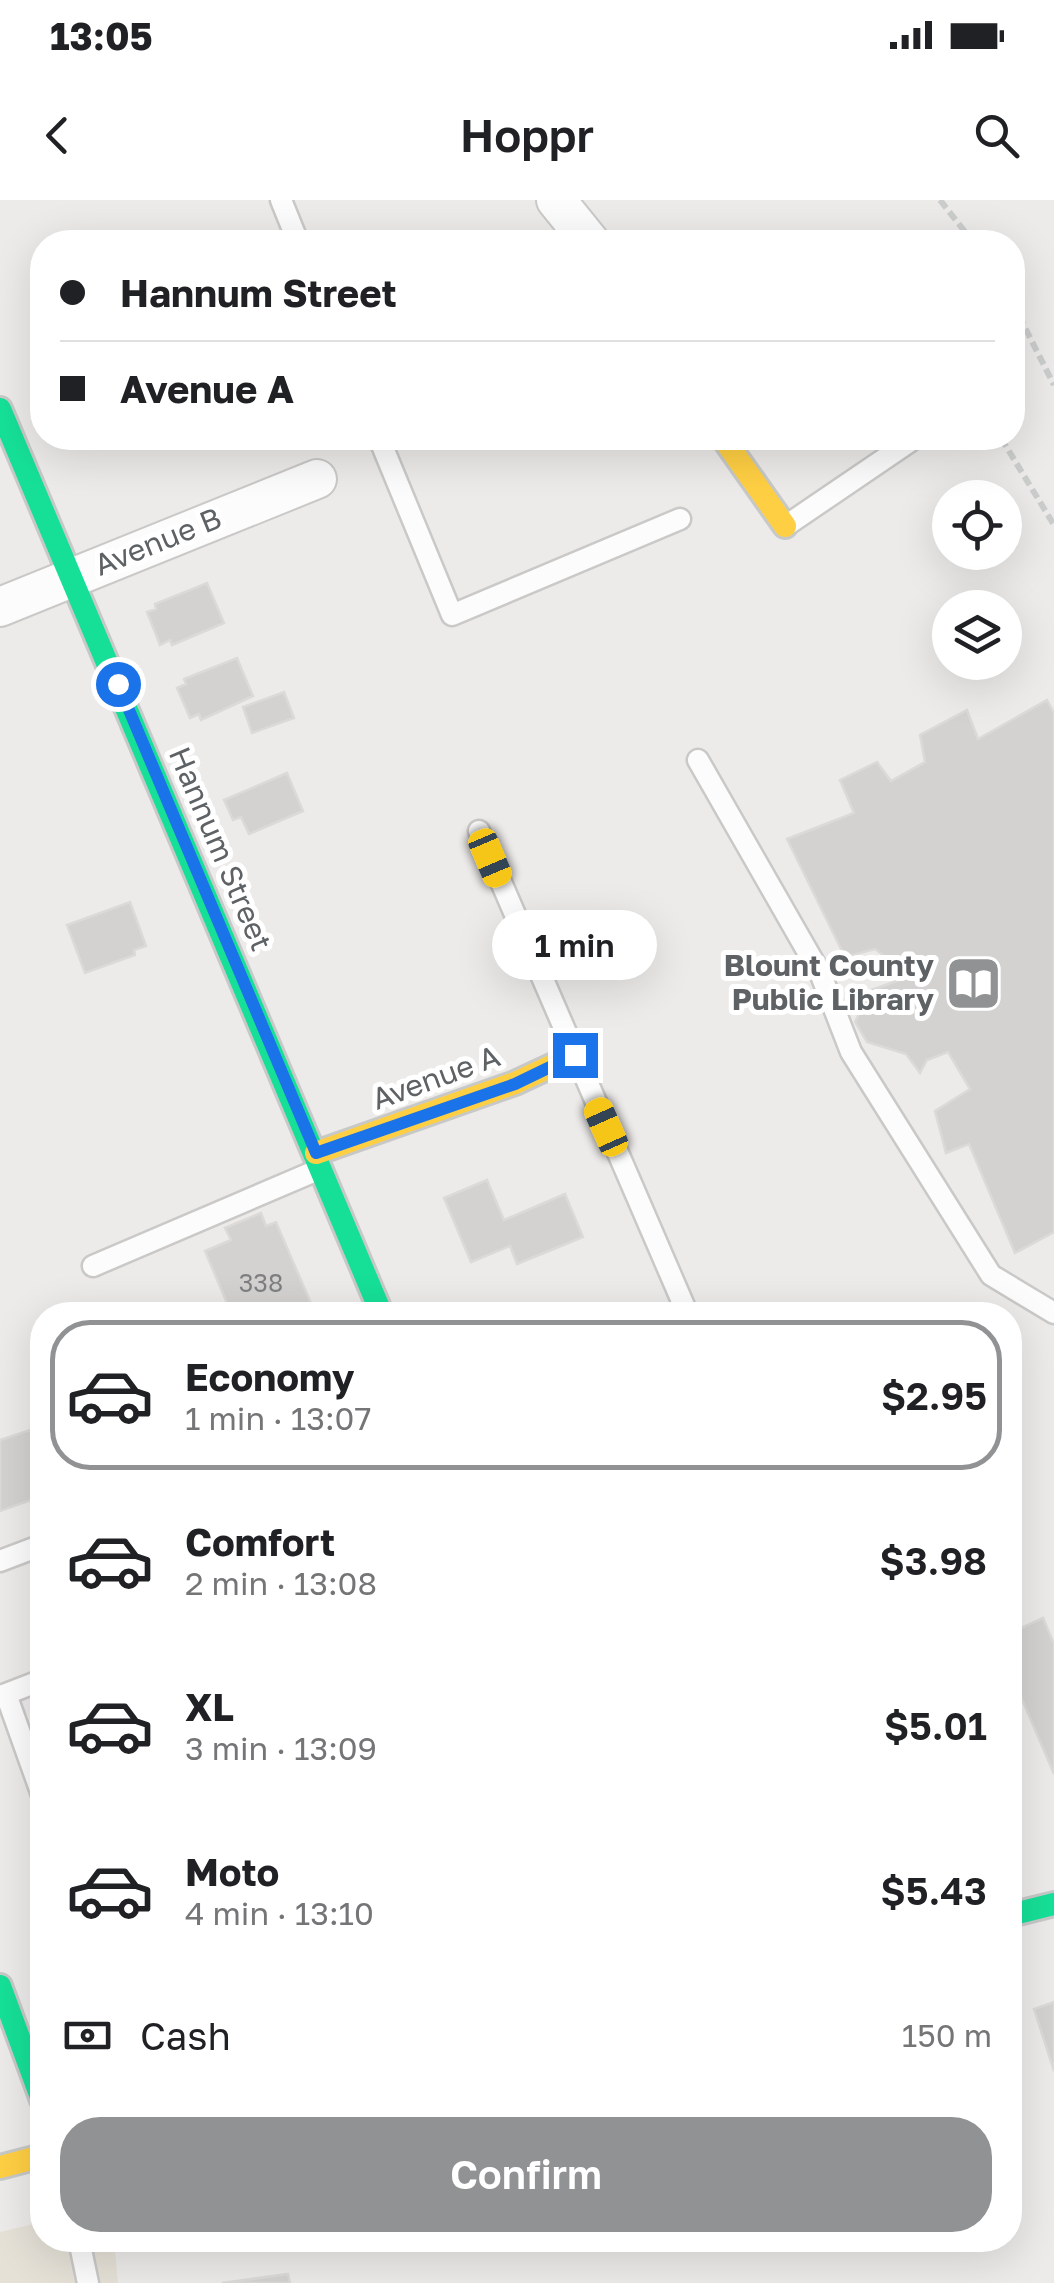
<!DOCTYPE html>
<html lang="en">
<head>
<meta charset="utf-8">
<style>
  :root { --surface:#fff; --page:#f6f6f6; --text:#202124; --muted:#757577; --line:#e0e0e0; --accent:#909293 }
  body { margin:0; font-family:"Golos Text",sans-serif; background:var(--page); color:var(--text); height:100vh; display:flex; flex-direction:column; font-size:38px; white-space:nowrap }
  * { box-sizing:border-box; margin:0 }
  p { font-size:32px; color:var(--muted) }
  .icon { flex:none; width:55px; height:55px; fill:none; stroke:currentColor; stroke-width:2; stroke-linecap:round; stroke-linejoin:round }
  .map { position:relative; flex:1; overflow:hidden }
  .drawer { position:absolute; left:30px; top:1102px; width:992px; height:950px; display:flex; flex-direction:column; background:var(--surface); border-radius:40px; box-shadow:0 10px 40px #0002 }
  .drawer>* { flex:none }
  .hud { position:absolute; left:30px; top:30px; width:995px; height:220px; border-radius:40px; box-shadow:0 10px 40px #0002; display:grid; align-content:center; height:220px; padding:0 30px; background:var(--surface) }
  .buttons { position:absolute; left:932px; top:280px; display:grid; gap:20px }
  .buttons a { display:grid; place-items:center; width:90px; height:90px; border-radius:50%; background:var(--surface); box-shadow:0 10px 40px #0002; font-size:50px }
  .end { position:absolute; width:45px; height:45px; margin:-22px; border:12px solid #1a73e8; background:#fff; box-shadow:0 0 0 5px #fff }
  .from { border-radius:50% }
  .bubble { position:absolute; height:70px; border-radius:35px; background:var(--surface); box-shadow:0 10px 40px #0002; font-size:32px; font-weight:600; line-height:70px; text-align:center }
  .car { position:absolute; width:30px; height:60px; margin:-30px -15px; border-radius:12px; box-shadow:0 0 8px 2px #0007; background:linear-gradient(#f5c518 24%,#345 0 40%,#f5c518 0 76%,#345 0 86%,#f5c518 0) }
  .hud b { display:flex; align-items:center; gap:35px; height:95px; font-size:38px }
  .hud b+b { border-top:2px solid var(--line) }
  .hud i { width:25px; height:25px; background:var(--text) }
  ul { padding:18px 0 0; list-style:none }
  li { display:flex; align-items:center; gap:30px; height:150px; margin:0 20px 15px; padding:0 10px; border:5px solid transparent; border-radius:40px }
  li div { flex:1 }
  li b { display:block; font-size:38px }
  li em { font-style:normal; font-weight:600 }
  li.active { border-color:var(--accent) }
  li>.icon { width:90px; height:90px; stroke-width:1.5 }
  .pay { display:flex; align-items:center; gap:25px; height:110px; padding:0 30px; font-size:38px }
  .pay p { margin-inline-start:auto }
  .primary-button { display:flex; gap:20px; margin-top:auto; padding:20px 30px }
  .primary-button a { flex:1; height:115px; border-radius:40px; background:var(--accent); color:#fff; font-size:40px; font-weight:600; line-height:115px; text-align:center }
  .status { display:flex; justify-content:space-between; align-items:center; height:70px; padding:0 50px; background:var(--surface); direction:ltr }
  .status svg { height:28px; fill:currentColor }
  header { display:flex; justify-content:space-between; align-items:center; height:130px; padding:0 30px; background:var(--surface); font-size:45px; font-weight:600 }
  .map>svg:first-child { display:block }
  .commercial { fill:#e5e1d7 }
  .building { fill:#d4d2d1; stroke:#dcdad8; stroke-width:2.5 }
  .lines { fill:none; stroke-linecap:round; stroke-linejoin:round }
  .lane-casing { stroke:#cac9c8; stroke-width:25 }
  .street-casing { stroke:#cac9c8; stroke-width:42 }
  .fast-casing { stroke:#c7c8c8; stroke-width:28 }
  .slow-casing { stroke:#c7c8c8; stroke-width:28 }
  .path { stroke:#cacdcb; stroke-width:6; stroke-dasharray:10 5; stroke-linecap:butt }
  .lane { stroke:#fcfcfc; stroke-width:20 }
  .street { stroke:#fcfcfc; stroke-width:38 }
  .fast { stroke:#16e098; stroke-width:22 }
  .slow { stroke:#ffcf43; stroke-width:22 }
  .route { stroke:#1a73e8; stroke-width:12 }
  .labels { text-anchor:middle; stroke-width:10; stroke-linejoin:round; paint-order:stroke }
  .number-label { font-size:25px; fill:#7d7f81 }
  .street-label { font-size:30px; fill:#5e6265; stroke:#fff }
  .poi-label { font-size:30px; font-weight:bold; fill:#5e6265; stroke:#fff; text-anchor:end }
</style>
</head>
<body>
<div class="status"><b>13:05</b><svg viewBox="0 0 49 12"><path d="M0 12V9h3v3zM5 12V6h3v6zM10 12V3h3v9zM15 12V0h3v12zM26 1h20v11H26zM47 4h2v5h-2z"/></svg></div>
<header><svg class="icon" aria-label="back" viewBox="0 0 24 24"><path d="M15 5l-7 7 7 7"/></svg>Hoppr<svg class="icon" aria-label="search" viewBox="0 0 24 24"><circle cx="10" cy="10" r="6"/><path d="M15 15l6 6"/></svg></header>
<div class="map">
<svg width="1054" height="2083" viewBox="0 0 1054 2083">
  <rect width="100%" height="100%" fill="#edebe9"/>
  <path class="commercial" d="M42,2022V2040H114L118,2083H0V2032Z"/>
  <path class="building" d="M207,383L224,423L172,445L170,440L160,445L147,412L156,409L155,404Z
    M237,458L253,496L201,520L199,514L190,518L177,488L186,484L184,479Z
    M284,492L294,518L252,533L243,507Z
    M1047,500L1054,513V1032L1015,1053L969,944L946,953L935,911L970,889L948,852L927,860L920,873L906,854L867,842L855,822L871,790L911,776L875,749L845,757L787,639L854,613L840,580L877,562L891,581L925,562L920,535L967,510L978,539Z
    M287,573L303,611L249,634L241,617L233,620L224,600Z
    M130,702L146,746L134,750L135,755L85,773L67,725Z
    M487,980L504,1020L565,994L583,1037L517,1064L510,1046L471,1062L444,998Z
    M261,1013L266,1026L276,1022L316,1115H232L205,1051L231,1040L225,1028Z
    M42,1226V1296L0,1311V1240Z
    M1043,1418L1054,1444V1574L1010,1471V1433Z
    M1054,1802V1871L1034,1809Z
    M288,2074L290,2083H222Z"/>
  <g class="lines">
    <defs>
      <path id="lane" d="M281,0L298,42
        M379,238L452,415L680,319
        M787,325L915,238
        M698,560L821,775L851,852L991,1075L1054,1113
        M479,631L688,1115
        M93,1066L320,969
        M0,1361L42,1345
        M6,1494L42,1480
        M0,1496L6,1494L42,1595
        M79,2040L88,2083"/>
      <path id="street" d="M556,0L590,42
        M0,407L317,279"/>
      <path id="fast" d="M0,209L382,1115
        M1010,1715L1054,1704
        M0,1786L42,1900"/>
      <path id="slow" d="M723,238L785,326
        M316,953L515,883L575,855
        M0,1967L42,1956"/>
    </defs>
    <use href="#lane" class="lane-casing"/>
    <use href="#street" class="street-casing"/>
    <use href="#fast" class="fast-casing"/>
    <use href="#slow" class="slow-casing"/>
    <path class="path" d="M940,0L973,42
      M1012,102L1054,185
      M1001,238L1054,325"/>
    <use href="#lane" class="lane"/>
    <use href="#street" class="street"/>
    <use href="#fast" class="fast"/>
    <use href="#slow" class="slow"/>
  </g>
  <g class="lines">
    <path class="route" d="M118,484L316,953L515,884L575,855"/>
  </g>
  <defs>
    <symbol id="library-square" viewBox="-11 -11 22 22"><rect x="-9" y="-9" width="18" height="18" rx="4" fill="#909293" stroke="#fff"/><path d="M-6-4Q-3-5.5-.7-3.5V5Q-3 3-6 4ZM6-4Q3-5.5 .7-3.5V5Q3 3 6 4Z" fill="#fff"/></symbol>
  </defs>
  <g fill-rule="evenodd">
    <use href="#library-square" x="942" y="752" width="63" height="63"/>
  </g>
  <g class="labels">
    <g class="number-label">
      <text x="261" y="1092">338</text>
    </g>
    <g class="street-label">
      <text transform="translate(158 342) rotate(-22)" y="10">Avenue B</text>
      <text transform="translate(220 649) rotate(67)" y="10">Hannum Street</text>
      <text transform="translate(436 878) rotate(-20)" y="10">Avenue A</text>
    </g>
    <g class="poi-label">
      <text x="934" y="776">Blount County<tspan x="934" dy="34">Public Library</tspan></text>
    </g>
  </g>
</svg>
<div class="buttons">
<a><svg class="icon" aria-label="locate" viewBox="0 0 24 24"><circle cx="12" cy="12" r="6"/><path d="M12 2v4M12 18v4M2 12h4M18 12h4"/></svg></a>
<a><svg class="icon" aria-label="layers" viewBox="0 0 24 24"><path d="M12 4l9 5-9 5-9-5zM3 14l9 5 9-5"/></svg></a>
</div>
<i class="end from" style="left:118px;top:484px"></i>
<i class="end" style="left:575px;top:855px"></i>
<div class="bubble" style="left:492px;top:710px;width:165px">1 min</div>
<i class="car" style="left:490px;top:658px;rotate:157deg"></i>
<i class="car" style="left:606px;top:927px;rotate:336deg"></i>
<div class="hud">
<b><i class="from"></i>Hannum Street</b>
<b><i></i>Avenue A</b>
</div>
<section class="drawer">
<ul>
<li class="active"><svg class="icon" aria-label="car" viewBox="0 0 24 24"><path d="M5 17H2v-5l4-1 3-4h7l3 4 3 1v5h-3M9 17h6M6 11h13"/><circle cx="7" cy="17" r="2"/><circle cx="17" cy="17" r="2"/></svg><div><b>Economy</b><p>1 min · 13:07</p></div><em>$2.95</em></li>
<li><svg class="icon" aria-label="car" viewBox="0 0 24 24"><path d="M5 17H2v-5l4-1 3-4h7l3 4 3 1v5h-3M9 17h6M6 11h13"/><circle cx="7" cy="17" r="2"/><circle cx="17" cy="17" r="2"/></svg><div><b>Comfort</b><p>2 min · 13:08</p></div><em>$3.98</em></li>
<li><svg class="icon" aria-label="car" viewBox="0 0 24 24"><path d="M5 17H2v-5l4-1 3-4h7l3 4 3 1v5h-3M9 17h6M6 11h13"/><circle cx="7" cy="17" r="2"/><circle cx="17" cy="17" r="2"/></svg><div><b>XL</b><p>3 min · 13:09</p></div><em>$5.01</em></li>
<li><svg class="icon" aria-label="car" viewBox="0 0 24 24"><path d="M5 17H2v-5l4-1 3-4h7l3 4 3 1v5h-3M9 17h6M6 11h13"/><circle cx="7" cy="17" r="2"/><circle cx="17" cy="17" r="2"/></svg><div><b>Moto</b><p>4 min · 13:10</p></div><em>$5.43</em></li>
</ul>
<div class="pay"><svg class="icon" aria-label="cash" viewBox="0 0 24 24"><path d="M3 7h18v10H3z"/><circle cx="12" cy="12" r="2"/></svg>Cash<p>150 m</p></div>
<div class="primary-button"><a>Confirm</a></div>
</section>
</div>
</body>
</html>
